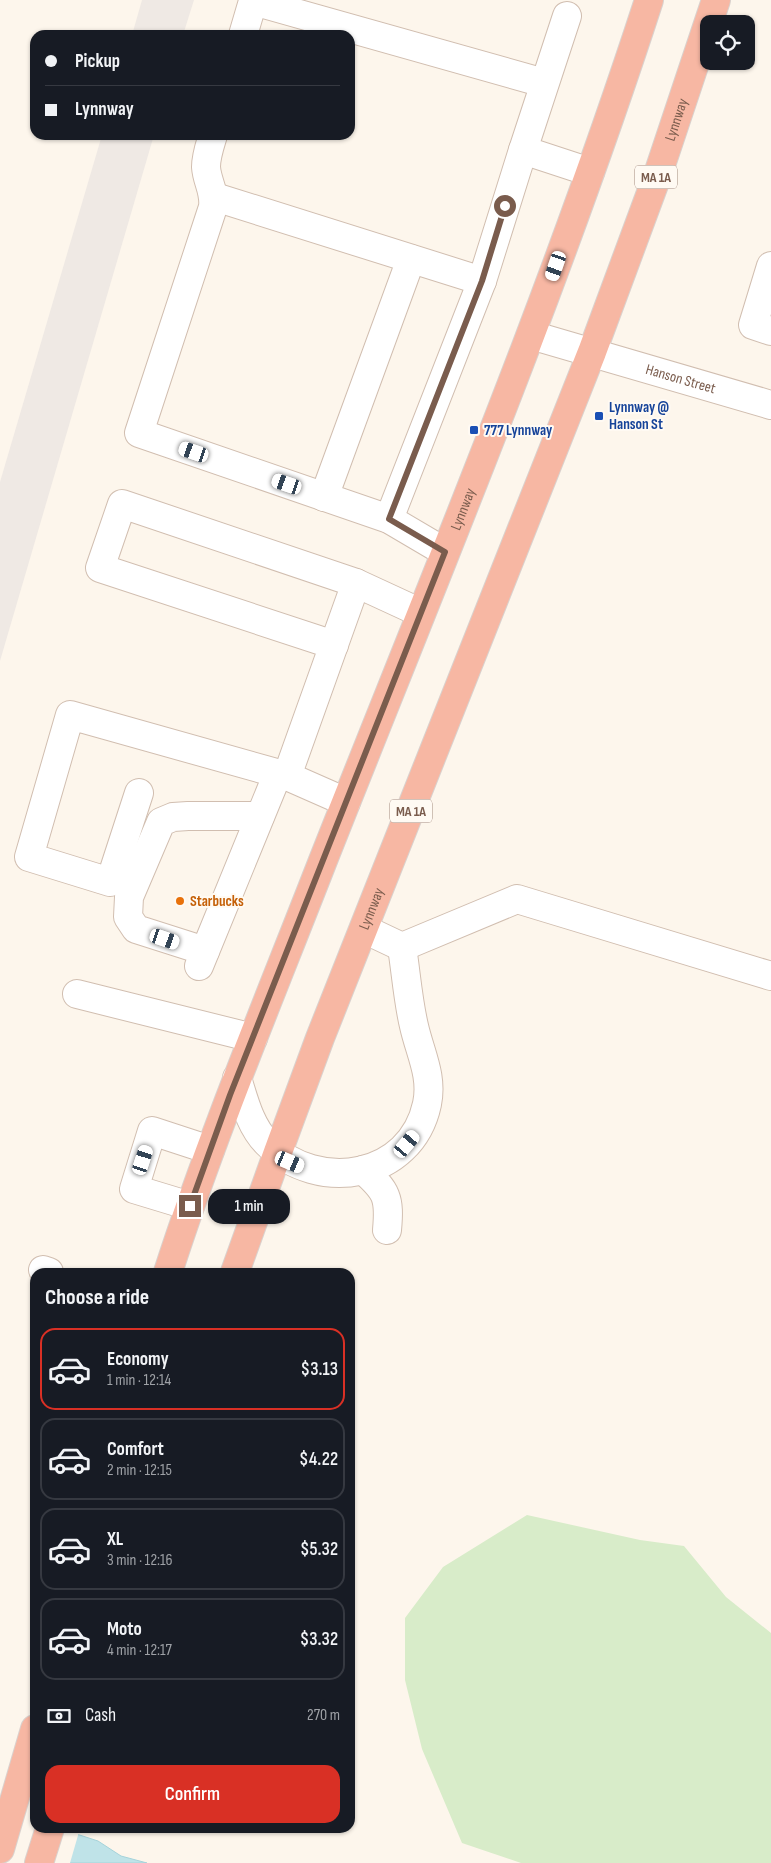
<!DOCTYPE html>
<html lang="en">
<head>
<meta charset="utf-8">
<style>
  :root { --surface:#171b24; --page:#20242c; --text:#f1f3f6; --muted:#9ea1a6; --line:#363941; --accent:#d93025 }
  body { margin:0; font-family:"Sofia Sans Condensed",sans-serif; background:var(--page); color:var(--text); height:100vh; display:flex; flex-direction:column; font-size:19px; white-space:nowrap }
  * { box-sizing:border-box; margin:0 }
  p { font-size:16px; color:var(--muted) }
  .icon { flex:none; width:28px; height:28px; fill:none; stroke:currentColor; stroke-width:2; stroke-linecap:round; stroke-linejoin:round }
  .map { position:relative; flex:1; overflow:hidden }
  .drawer { position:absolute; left:30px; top:1268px; width:325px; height:565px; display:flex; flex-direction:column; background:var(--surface); border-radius:15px; box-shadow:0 1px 4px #0004 }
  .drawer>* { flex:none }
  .guide { position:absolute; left:30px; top:30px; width:325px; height:110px; border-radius:15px; box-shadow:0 1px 4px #0004; display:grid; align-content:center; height:110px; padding:0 15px; background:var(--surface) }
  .tools { position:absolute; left:700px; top:15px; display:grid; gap:10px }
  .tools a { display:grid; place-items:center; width:55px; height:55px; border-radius:10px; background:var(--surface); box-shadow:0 1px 4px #0004; font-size:25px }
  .end { position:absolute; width:22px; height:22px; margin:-11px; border:6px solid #7a5c4d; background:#fff; box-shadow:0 0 0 2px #fff }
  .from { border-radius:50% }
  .bubble { position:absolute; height:35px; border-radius:15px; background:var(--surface); box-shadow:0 1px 4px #0004; font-size:16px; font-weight:600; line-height:35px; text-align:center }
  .car { position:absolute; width:15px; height:30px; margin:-15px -8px; border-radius:6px; box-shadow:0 0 4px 1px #0007; background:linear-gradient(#fff 24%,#345 0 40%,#fff 0 76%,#345 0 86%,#fff 0) }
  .guide b { display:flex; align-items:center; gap:18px; height:48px; font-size:19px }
  .guide b+b { border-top:1px solid var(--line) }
  .guide i { width:12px; height:12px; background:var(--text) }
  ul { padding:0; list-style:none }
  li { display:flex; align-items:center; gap:15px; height:82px; margin:0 10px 8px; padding:0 5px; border:2px solid var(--line); border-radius:15px }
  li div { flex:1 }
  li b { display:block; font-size:19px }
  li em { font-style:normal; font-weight:600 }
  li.active { border-color:var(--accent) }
  li>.icon { width:45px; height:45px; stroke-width:1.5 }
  h2 { padding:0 15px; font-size:22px; line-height:60px }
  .pay { display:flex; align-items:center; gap:12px; height:55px; padding:0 15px; font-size:19px }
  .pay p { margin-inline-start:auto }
  .action { display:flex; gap:10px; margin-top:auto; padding:10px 15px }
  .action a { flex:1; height:58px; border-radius:15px; background:var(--accent); color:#fff; font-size:20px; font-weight:600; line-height:58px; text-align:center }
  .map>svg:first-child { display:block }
  .industrial { fill:#efe9e4 }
  .green { fill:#d8ecc9 }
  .water { fill:#bfe3e8; stroke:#a5d3da }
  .pier { fill:#fdf6ec }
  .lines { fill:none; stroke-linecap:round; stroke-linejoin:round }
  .minor-casing { stroke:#d1beb0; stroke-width:30 }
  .highway-casing { stroke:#dad1cd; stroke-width:30 }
  .minor { stroke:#fff; stroke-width:28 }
  .highway { stroke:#f7b7a3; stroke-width:28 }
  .route { stroke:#7a5c4d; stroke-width:6 }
  .transit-dot { fill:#1a4fb4; stroke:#fffaf3; stroke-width:2 }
  .food-dot { fill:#e8710a; stroke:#fffaf3; stroke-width:2 }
  .labels { text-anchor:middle; stroke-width:4; stroke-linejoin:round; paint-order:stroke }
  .shield { fill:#fffaf3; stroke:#a28b7f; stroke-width:1 }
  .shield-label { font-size:14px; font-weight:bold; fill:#7a5c4d }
  .street-label { font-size:15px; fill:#7a5c4d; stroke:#fffaf3 }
  .transit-label { font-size:15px; font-weight:bold; fill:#164399; stroke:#fffaf3; text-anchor:start }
  .food-label { font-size:15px; font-weight:bold; fill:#c56008; stroke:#fffaf3; text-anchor:start }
</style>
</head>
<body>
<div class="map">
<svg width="771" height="1863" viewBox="0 0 771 1863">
  <rect width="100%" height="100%" fill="#fdf6ec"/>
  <path class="industrial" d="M142,0H194L183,35H132Z
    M102,135H154L0,661V482Z"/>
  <path class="green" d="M527,1515L640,1540L684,1546L726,1597L771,1633V1863H521L462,1843L422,1749L405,1680V1618L443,1567Z"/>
  <path class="water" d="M35,1828H58L98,1841L121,1856L147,1863H0Z"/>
  <path class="pier" d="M0,1806L35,1817V1828H66L79,1832L70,1863H0Z"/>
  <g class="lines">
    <defs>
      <g id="minor">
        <path d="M567,16L523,150L590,172"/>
        <path d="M243,35L253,1L544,83"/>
        <path d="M213,135C210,145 206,156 206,167C207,182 215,191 213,207L139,433L389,519L445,552"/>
        <path d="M215,197L482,281"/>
        <path d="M771,266L753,325L771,331"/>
        <path id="s1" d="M531,335L771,405"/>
        <path d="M324,497L411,259"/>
        <path d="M389,519L482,281L523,150"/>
        <path d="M334,645L100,568L122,504L356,583"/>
        <path d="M139,793L110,882L29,857L70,715L287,776"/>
        <path d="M346,802L287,776L356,583L421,613"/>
        <path d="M364,929L402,947L517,899L771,976"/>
        <path d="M205,951L136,929L128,917L129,897L161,822L173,817L188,816H260"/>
        <path d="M199,966L278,773"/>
        <path d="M77,994L253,1038"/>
        <path d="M237,1078C244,1100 250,1126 267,1143C318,1194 411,1179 427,1104C433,1076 420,1053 414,1026C408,1001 406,973 402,947"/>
        <path d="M363,1170C387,1191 390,1198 387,1230"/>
        <path d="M190,1206L134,1189L152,1131L210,1150"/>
        <path d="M43,1270L49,1272"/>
      </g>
      <g id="highway">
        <path id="s2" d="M168,1272C213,1133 269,999 322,863C435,577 554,293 649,0"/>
        <path id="s3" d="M235,1272L278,1152L320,1038L592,352L659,171L716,0"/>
        <path d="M0,1849L35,1729"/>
        <path d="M39,1863L50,1828"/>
      </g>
    </defs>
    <use href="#minor" class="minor-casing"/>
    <use href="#highway" class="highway-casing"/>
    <use href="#minor" class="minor"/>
    <use href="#highway" class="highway"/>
  </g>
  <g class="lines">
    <path class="route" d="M190,1206L230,1095L445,552L389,519L482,281L505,206"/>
  </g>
  <g class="transit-dot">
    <rect x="594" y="411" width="10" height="10" rx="2.5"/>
    <rect x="469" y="425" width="10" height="10" rx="2.5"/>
  </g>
  <circle class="food-dot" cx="180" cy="901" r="5"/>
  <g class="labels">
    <g class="shield">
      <rect x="635" y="165.5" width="42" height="23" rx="4"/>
      <rect x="390" y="799.5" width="42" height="23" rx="4"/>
    </g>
    <g class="shield-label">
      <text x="656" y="182">MA 1A</text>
      <text x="411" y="816">MA 1A</text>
    </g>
    <g class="street-label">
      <text dy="5" stroke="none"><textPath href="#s3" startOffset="1234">Lynnway</textPath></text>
      <text dy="5" stroke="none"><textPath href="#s1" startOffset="156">Hanson Street</textPath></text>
      <text dy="5" stroke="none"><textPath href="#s2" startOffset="818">Lynnway</textPath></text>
      <text dy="5" stroke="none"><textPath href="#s3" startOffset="388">Lynnway</textPath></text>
    </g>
    <g class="transit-label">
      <text x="609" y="412">Lynnway @<tspan x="609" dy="17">Hanson St</tspan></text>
      <text x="484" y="435">777 Lynnway</text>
    </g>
    <g class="food-label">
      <text x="190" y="906">Starbucks</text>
    </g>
  </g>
</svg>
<div class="tools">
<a><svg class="icon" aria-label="locate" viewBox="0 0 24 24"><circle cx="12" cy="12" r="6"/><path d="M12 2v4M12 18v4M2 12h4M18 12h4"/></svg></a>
</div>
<i class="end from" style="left:505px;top:206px"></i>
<i class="end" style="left:190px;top:1206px"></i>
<div class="bubble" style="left:208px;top:1189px;width:82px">1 min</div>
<i class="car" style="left:556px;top:266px;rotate:199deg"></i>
<i class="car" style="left:194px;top:452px;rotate:289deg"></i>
<i class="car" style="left:287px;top:484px;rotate:289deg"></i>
<i class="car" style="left:165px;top:939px;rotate:109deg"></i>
<i class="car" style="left:407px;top:1144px;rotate:40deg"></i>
<i class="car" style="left:143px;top:1160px;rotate:18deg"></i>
<i class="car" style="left:290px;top:1162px;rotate:113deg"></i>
<div class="guide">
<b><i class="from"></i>Pickup</b>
<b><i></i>Lynnway</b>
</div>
<section class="drawer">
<h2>Choose a ride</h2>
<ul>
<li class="active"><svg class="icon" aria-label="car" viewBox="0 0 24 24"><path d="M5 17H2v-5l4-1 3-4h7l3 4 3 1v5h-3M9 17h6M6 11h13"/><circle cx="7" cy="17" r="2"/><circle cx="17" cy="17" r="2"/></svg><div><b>Economy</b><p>1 min · 12:14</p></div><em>$3.13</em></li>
<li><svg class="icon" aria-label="car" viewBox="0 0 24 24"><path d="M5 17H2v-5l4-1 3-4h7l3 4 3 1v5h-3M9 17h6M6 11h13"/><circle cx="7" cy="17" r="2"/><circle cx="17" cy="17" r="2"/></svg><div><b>Comfort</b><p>2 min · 12:15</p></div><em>$4.22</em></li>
<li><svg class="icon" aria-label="car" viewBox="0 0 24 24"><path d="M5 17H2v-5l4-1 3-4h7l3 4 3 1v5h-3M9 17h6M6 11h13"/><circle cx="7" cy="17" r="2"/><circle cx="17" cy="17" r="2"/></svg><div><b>XL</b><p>3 min · 12:16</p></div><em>$5.32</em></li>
<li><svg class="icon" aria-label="car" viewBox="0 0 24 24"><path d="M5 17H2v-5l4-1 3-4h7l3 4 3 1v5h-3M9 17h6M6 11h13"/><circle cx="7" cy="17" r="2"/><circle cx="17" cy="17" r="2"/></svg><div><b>Moto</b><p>4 min · 12:17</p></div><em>$3.32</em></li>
</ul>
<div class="pay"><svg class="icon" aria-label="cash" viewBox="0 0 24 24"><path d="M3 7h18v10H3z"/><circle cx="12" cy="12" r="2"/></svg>Cash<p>270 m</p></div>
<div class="action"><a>Confirm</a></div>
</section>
</div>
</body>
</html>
